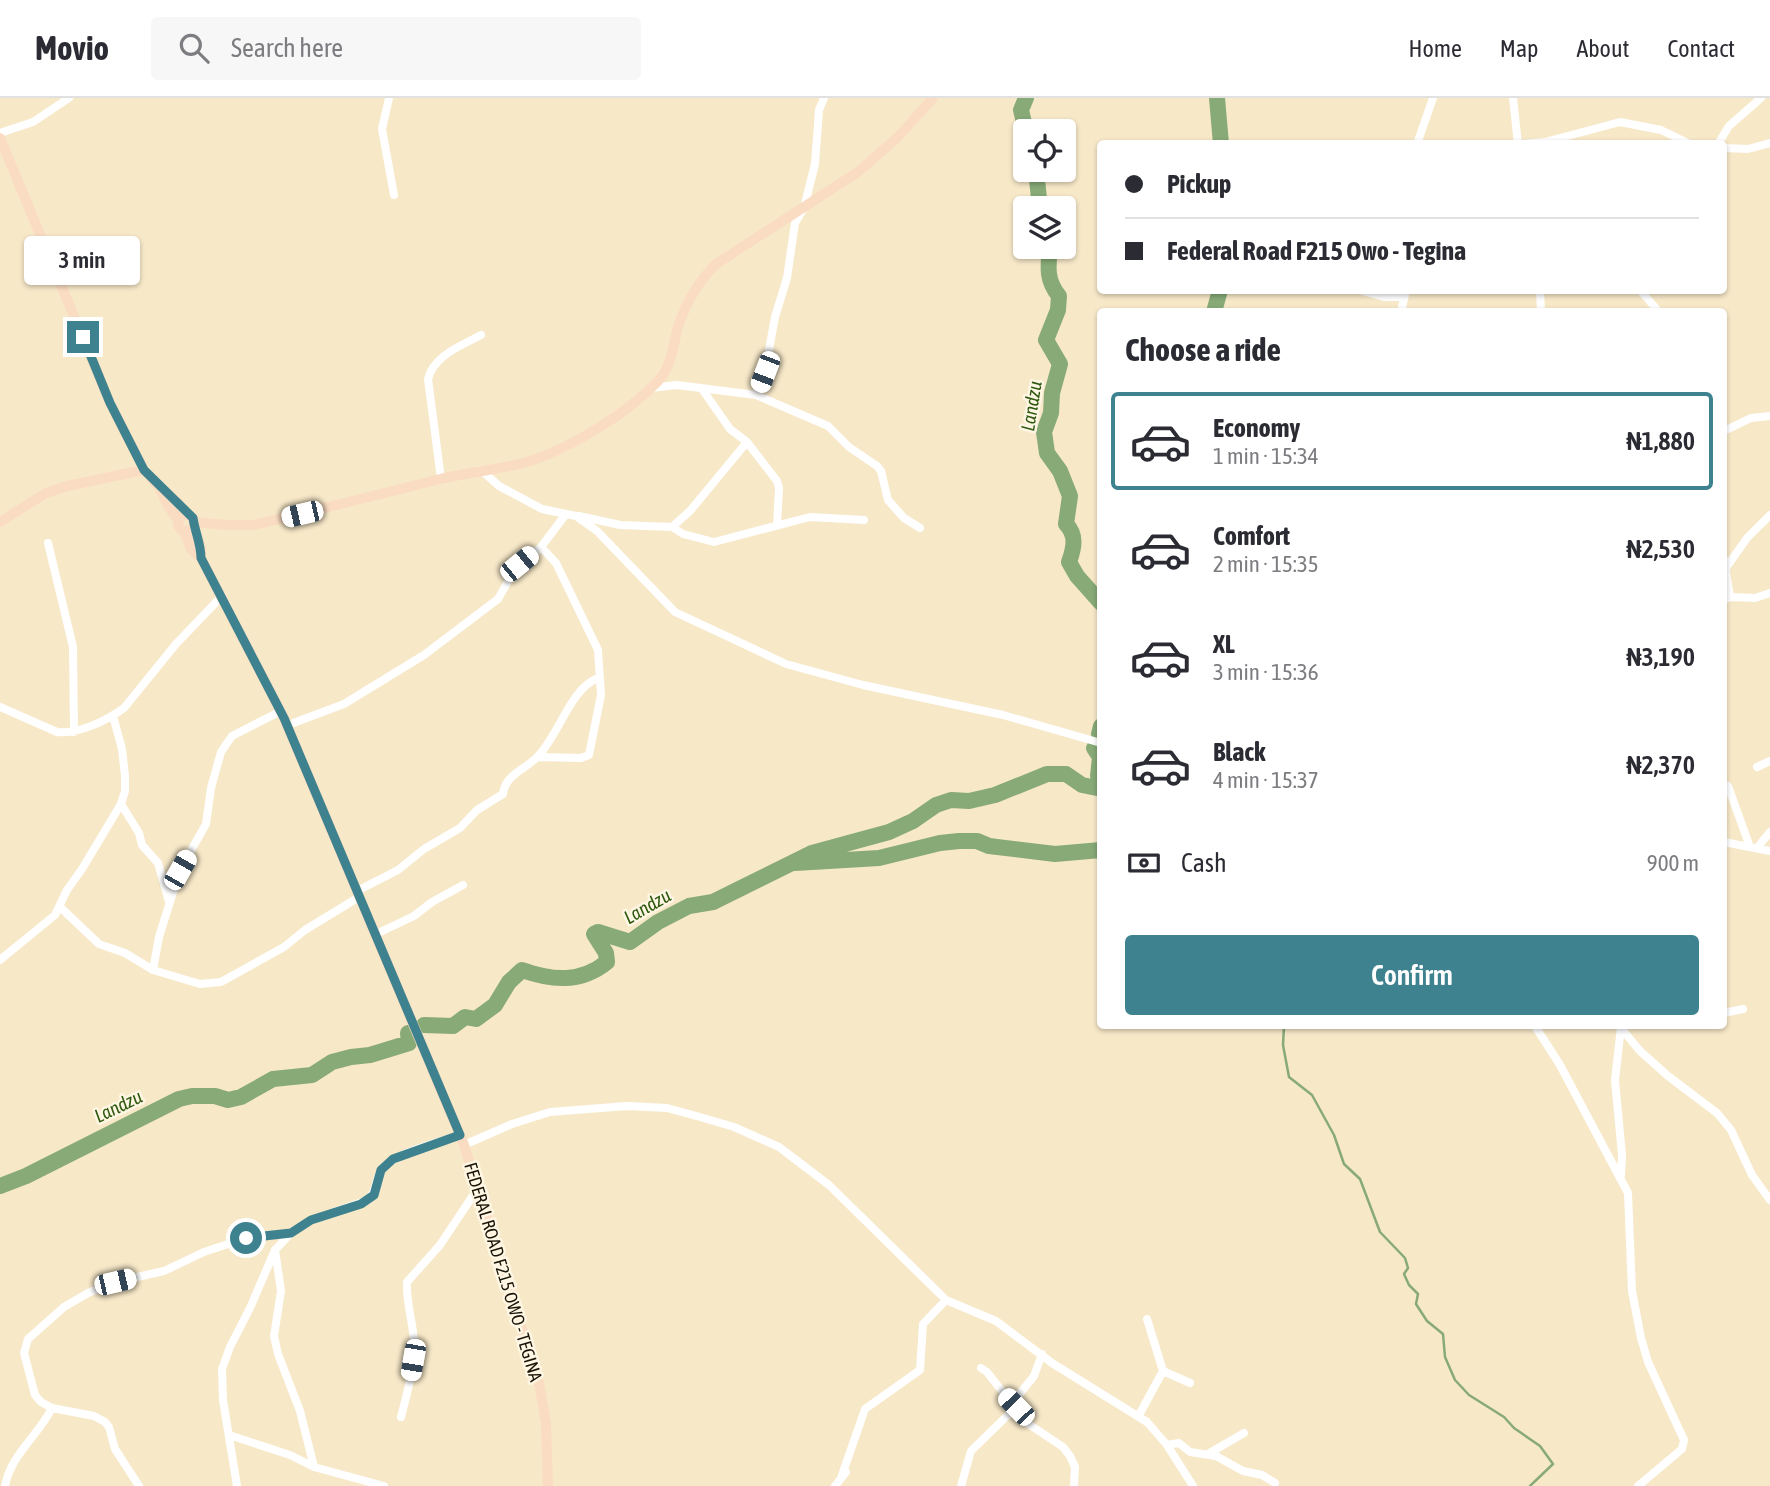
<!DOCTYPE html>
<html lang="en">
<head>
<meta charset="utf-8">
<style>
  :root { --surface:#fff; --page:#f7f7f7; --text:#2b2b33; --muted:#7c7c81; --line:#e1e1e2; --accent:#3d828e }
  body { margin:0; font-family:"Asap Condensed",sans-serif; background:var(--page); color:var(--text); height:100vh; display:flex; flex-direction:column; font-size:26px; white-space:nowrap }
  * { box-sizing:border-box; margin:0 }
  p { font-size:23px; color:var(--muted) }
  .icon { flex:none; width:38px; height:38px; fill:none; stroke:currentColor; stroke-width:2; stroke-linecap:round; stroke-linejoin:round }
  .map { position:relative; flex:1; overflow:hidden }
  .side { position:absolute; left:1097px; top:210px; width:630px; height:721px; display:flex; flex-direction:column; background:var(--surface); border-radius:7px; box-shadow:0 2px 5px #0004 }
  .side>* { flex:none }
  .guide { position:absolute; left:1097px; top:42px; width:630px; height:154px; border-radius:7px; box-shadow:0 2px 5px #0004; display:grid; align-content:center; height:154px; padding:0 28px; background:var(--surface) }
  .buttons { position:absolute; left:1013px; top:21px; display:grid; gap:14px }
  .buttons a { display:grid; place-items:center; width:63px; height:63px; border-radius:7px; background:var(--surface); box-shadow:0 2px 5px #0004; font-size:35px }
  .end { position:absolute; width:32px; height:32px; margin:-16px; border:9px solid #3d828e; background:#fff; box-shadow:0 0 0 4px #fff }
  .from { border-radius:50% }
  .bubble { position:absolute; height:49px; border-radius:7px; background:var(--surface); box-shadow:0 2px 5px #0004; font-size:23px; font-weight:600; line-height:49px; text-align:center }
  .car { position:absolute; width:21px; height:42px; margin:-21px -10px; border-radius:9px; box-shadow:0 0 5px 2px #0007; background:linear-gradient(#fff 24%,#345 0 40%,#fff 0 76%,#345 0 86%,#fff 0) }
  .guide b { display:flex; align-items:center; gap:24px; height:66px; font-size:26px }
  .guide b+b { border-top:2px solid var(--line) }
  .guide i { width:18px; height:18px; background:var(--text) }
  ul { padding:0; list-style:none }
  li { display:flex; align-items:center; gap:21px; height:98px; margin:0 14px 10px; padding:0 14px; border:4px solid transparent; border-radius:7px }
  li div { flex:1 }
  li b { display:block; font-size:26px }
  li em { font-style:normal; font-weight:600 }
  li.active { border-color:var(--accent) }
  li>.icon { width:63px; height:63px; stroke-width:1.5 }
  h2 { padding:0 28px; font-size:32px; line-height:84px }
  .pay { display:flex; align-items:center; gap:18px; height:77px; padding:0 28px; font-size:26px }
  .pay p { margin-inline-start:auto }
  .button { display:flex; gap:14px; margin-top:auto; padding:14px 28px }
  .button a { flex:1; height:80px; border-radius:7px; background:var(--accent); color:#fff; font-size:28px; font-weight:600; line-height:80px; text-align:center }
  header { display:flex; align-items:center; gap:42px; box-sizing:border-box; height:98px; padding:0 35px; background:var(--surface); border-bottom:2px solid var(--line) }
  header strong { font-size:33px }
  nav { display:flex; gap:38px; margin-inline-start:auto; font-size:24px }
  .search { width:490px; height:63px; background:var(--page); display:flex; align-items:center; gap:18px; box-sizing:border-box; padding:0 24px; border-radius:7px; color:var(--muted); font-size:26px }
  .map>svg:first-child { display:block }
  .lines { fill:none; stroke-linecap:round; stroke-linejoin:round }
  .stream { stroke:#87aa77; stroke-width:2.5 }
  .river { stroke:#87aa77; stroke-width:16 }
  .minor { stroke:#fff; stroke-width:8 }
  .major { stroke:#fadcc2; stroke-width:10 }
  .route { stroke:#3d828e; stroke-width:9 }
  .labels { text-anchor:middle; stroke-width:5; stroke-linejoin:round; paint-order:stroke }
  .street-label { font-size:18px; fill:#191308; stroke:#fff6e3 }
  .water-label { font-size:19px; font-style:italic; fill:#2e5910; stroke:#fff6e3 }
</style>
</head>
<body>
<header>
<strong>Movio</strong>
<div class="search"><svg class="icon" aria-label="search" viewBox="0 0 24 24"><circle cx="10" cy="10" r="6"/><path d="M15 15l6 6"/></svg>Search here</div>
<nav><a>Home</a><a>Map</a><a>About</a><a>Contact</a></nav>
</header>
<div class="map">
<svg width="1770" height="1388" viewBox="0 0 1770 1388">
  <rect width="100%" height="100%" fill="#f7e8c8"/>
  <g class="lines">
    <path class="stream" d="M1284,928L1283,947L1289,979L1312,997L1334,1037L1344,1066L1360,1081L1380,1134L1405,1160L1408,1170L1404,1176L1409,1187L1418,1196L1416,1206L1427,1223L1443,1236L1445,1259L1455,1282L1469,1297L1504,1319L1514,1330L1540,1348L1553,1366L1530,1388"/>
    <path class="river" d="M1217,0L1221,46
      M1026,33L1021,12L1026,0
      M1036,72L1040,110
      M1050,149C1048,169 1046,182 1059,198L1058,212L1046,242L1060,266L1052,295L1051,315L1044,334L1047,355L1060,373L1070,398L1066,426C1077,437 1074,450 1069,464L1077,478L1101,505
      M1214,214L1220,192
      M1099,636L1101,628
      M1094,650L1100,659L1098,678L1101,682
      M795,765L879,760L940,745L959,743H977L989,748L1055,756L1101,752
      M424,927L453,928L465,919L476,921L495,907L509,884L522,872C553,883 581,885 607,864L606,855L594,836L598,834L630,844L658,824L689,808L713,804L812,755L889,734L913,723L936,707L951,702L969,703L995,697L1047,676H1066L1082,687L1097,690L1101,686
      M0,1088L26,1078L179,1001L192,998H215L228,1002L241,999L273,981L312,977L332,964L351,959L370,957L409,945L408,935"/>
    <path class="minor" d="M389,0L382,31L394,97
      M1513,0L1518,46
      M0,35L33,24L69,0
      M1417,46L1433,0
      M1522,46L1545,44L1620,24L1661,32L1690,46
      M1718,46L1729,28L1761,0
      M1724,50L1748,51L1770,45
      M1359,192L1384,199H1404
      M1540,192L1541,214
      M1640,192L1659,214
      M1401,214L1406,192
      M651,290L677,287L756,297L828,328L849,349L877,368L881,373L888,402L904,420L920,430
      M702,291L730,331L747,344L777,383L779,390L777,427
      M756,297L765,274L775,219L787,180L795,125L804,110L815,66L819,12L824,0
      M1724,333L1751,320L1770,318
      M481,372L499,388L542,411L576,418L597,433L675,514L786,566L863,587L1003,617L1101,645
      M441,381L428,281C434,257 461,248 481,237
      M579,418L620,427L672,429L683,436L714,444L810,419L864,422
      M672,429L690,413L747,344
      M48,445L73,549L74,634
      M1724,461L1730,499
      M1726,470L1747,440L1770,417
      M1724,502L1730,499L1755,500L1770,495
      M0,609L57,634C79,636 106,623 124,610L176,546L222,498
      M288,627L344,606L424,557L498,501L515,471L541,449
      M538,659L581,660L589,657L601,597L598,552L556,465L541,449L566,416
      M1757,669L1770,663
      M1728,688L1750,749
      M121,706L139,735L142,747L158,765L169,804
      M1724,744L1770,753
      M1757,750L1770,734
      M357,793L398,772L424,751L460,730L477,712L503,696C505,676 527,671 539,657C559,636 571,590 598,580
      M60,809L99,846L125,855L153,872L200,886L221,884L284,849L305,832L359,799
      M376,836L414,818L432,804L463,787
      M0,862L55,817L67,792L82,771L121,706L125,693V678L122,651L113,618
      M153,872L159,839L180,772L206,726L211,690L221,654L232,638L281,613
      M1724,915L1743,911
      M1535,928L1560,967L1628,1095L1632,1193L1641,1240L1648,1264L1684,1342L1682,1351L1638,1388
      M1621,930L1640,953L1668,978L1717,1015L1731,1032L1752,1077L1770,1102
      M464,1047L512,1026L550,1014L627,1008L667,1010L700,1019L734,1029L779,1049L829,1087L946,1202L996,1223L1052,1265L1147,1324L1167,1347L1193,1388
      M1621,1077L1622,1057L1615,982L1621,929
      M275,1152L281,1193L274,1238L278,1256L300,1313L314,1369
      M981,1270L987,1274L1027,1325L1063,1349L1070,1358L1075,1369L1074,1388
      M1163,1273L1190,1285
      M1139,1317L1163,1273L1147,1221
      M401,1319C407,1295 415,1269 414,1244C413,1224 406,1205 407,1184L440,1147L478,1090
      M229,1337L290,1357L314,1369L384,1388
      M1167,1347L1179,1345L1190,1354L1216,1358L1243,1373L1262,1377L1275,1385
      M1208,1356L1244,1335
      M842,1377L865,1311L920,1272L923,1226L946,1202
      M5,1388C11,1356 38,1338 52,1310
      M139,1388L115,1351L109,1329L105,1324L94,1318L52,1310L41,1304L35,1297L24,1255L28,1241L64,1209L88,1195L115,1184L164,1173L204,1154L246,1140L291,1135
      M237,1388L223,1302L222,1271L230,1249L250,1210L275,1152L291,1135L311,1122L368,1102C377,1093 375,1081 382,1071C394,1055 440,1044 460,1037
      M835,1388L846,1374
      M961,1388L971,1353L1016,1309L1018,1298L1034,1278L1042,1256"/>
    <path class="major" d="M0,40L110,305L144,372L159,389L168,408L178,422
      M162,391L178,405L187,416
      M178 425a8 8 0 1 1 16 0a8 8 0 1 1-16 0Z
      M0,424L46,395L67,388L144,372
      M194,424L226,427H254C316,412 378,397 440,381C469,374 506,371 533,362C574,348 629,314 658,283C672,268 673,247 678,229C686,204 698,184 716,166L858,74L898,39L933,0
      M193,429L201,448V460L284,620L464,1047L539,1285L546,1325L548,1388
      M184,433L191,451L201,460"/>
  </g>
  <g class="lines">
    <path class="route" d="M83,239L110,305L144,372L193,420C195,434 201,446 201,460L284,620L460,1037L393,1061L381,1072L374,1097L361,1106L311,1122L291,1135L246,1140"/>
  </g>
  <g class="labels">
    <g class="street-label">
      <text transform="translate(503 1174) rotate(73)" y="6">FEDERAL ROAD F215 OWO - TEGINA</text>
    </g>
    <g class="water-label">
      <text transform="translate(1031 308) rotate(-81)" y="7">Landzu</text>
      <text transform="translate(647 808) rotate(-30)" y="7">Landzu</text>
      <text transform="translate(118 1008) rotate(-26)" y="7">Landzu</text>
    </g>
  </g>
</svg>
<div class="buttons">
<a><svg class="icon" aria-label="locate" viewBox="0 0 24 24"><circle cx="12" cy="12" r="6"/><path d="M12 2v4M12 18v4M2 12h4M18 12h4"/></svg></a>
<a><svg class="icon" aria-label="layers" viewBox="0 0 24 24"><path d="M12 4l9 5-9 5-9-5zM3 14l9 5 9-5"/></svg></a>
</div>
<i class="end from" style="left:246px;top:1140px"></i>
<i class="end" style="left:83px;top:239px"></i>
<div class="bubble" style="left:24px;top:138px;width:116px">3 min</div>
<i class="car" style="left:765px;top:274px;rotate:201deg"></i>
<i class="car" style="left:302px;top:416px;rotate:257deg"></i>
<i class="car" style="left:519px;top:466px;rotate:51deg"></i>
<i class="car" style="left:180px;top:772px;rotate:30deg"></i>
<i class="car" style="left:115px;top:1184px;rotate:77deg"></i>
<i class="car" style="left:413px;top:1262px;rotate:190deg"></i>
<i class="car" style="left:1016px;top:1309px;rotate:316deg"></i>
<div class="guide">
<b><i class="from"></i>Pickup</b>
<b><i></i>Federal Road F215 Owo - Tegina</b>
</div>
<section class="side">
<h2>Choose a ride</h2>
<ul>
<li class="active"><svg class="icon" aria-label="car" viewBox="0 0 24 24"><path d="M5 17H2v-5l4-1 3-4h7l3 4 3 1v5h-3M9 17h6M6 11h13"/><circle cx="7" cy="17" r="2"/><circle cx="17" cy="17" r="2"/></svg><div><b>Economy</b><p>1 min · 15:34</p></div><em>₦1,880</em></li>
<li><svg class="icon" aria-label="car" viewBox="0 0 24 24"><path d="M5 17H2v-5l4-1 3-4h7l3 4 3 1v5h-3M9 17h6M6 11h13"/><circle cx="7" cy="17" r="2"/><circle cx="17" cy="17" r="2"/></svg><div><b>Comfort</b><p>2 min · 15:35</p></div><em>₦2,530</em></li>
<li><svg class="icon" aria-label="car" viewBox="0 0 24 24"><path d="M5 17H2v-5l4-1 3-4h7l3 4 3 1v5h-3M9 17h6M6 11h13"/><circle cx="7" cy="17" r="2"/><circle cx="17" cy="17" r="2"/></svg><div><b>XL</b><p>3 min · 15:36</p></div><em>₦3,190</em></li>
<li><svg class="icon" aria-label="car" viewBox="0 0 24 24"><path d="M5 17H2v-5l4-1 3-4h7l3 4 3 1v5h-3M9 17h6M6 11h13"/><circle cx="7" cy="17" r="2"/><circle cx="17" cy="17" r="2"/></svg><div><b>Black</b><p>4 min · 15:37</p></div><em>₦2,370</em></li>
</ul>
<div class="pay"><svg class="icon" aria-label="cash" viewBox="0 0 24 24"><path d="M3 7h18v10H3z"/><circle cx="12" cy="12" r="2"/></svg>Cash<p>900 m</p></div>
<div class="button"><a>Confirm</a></div>
</section>
</div>
</body>
</html>
